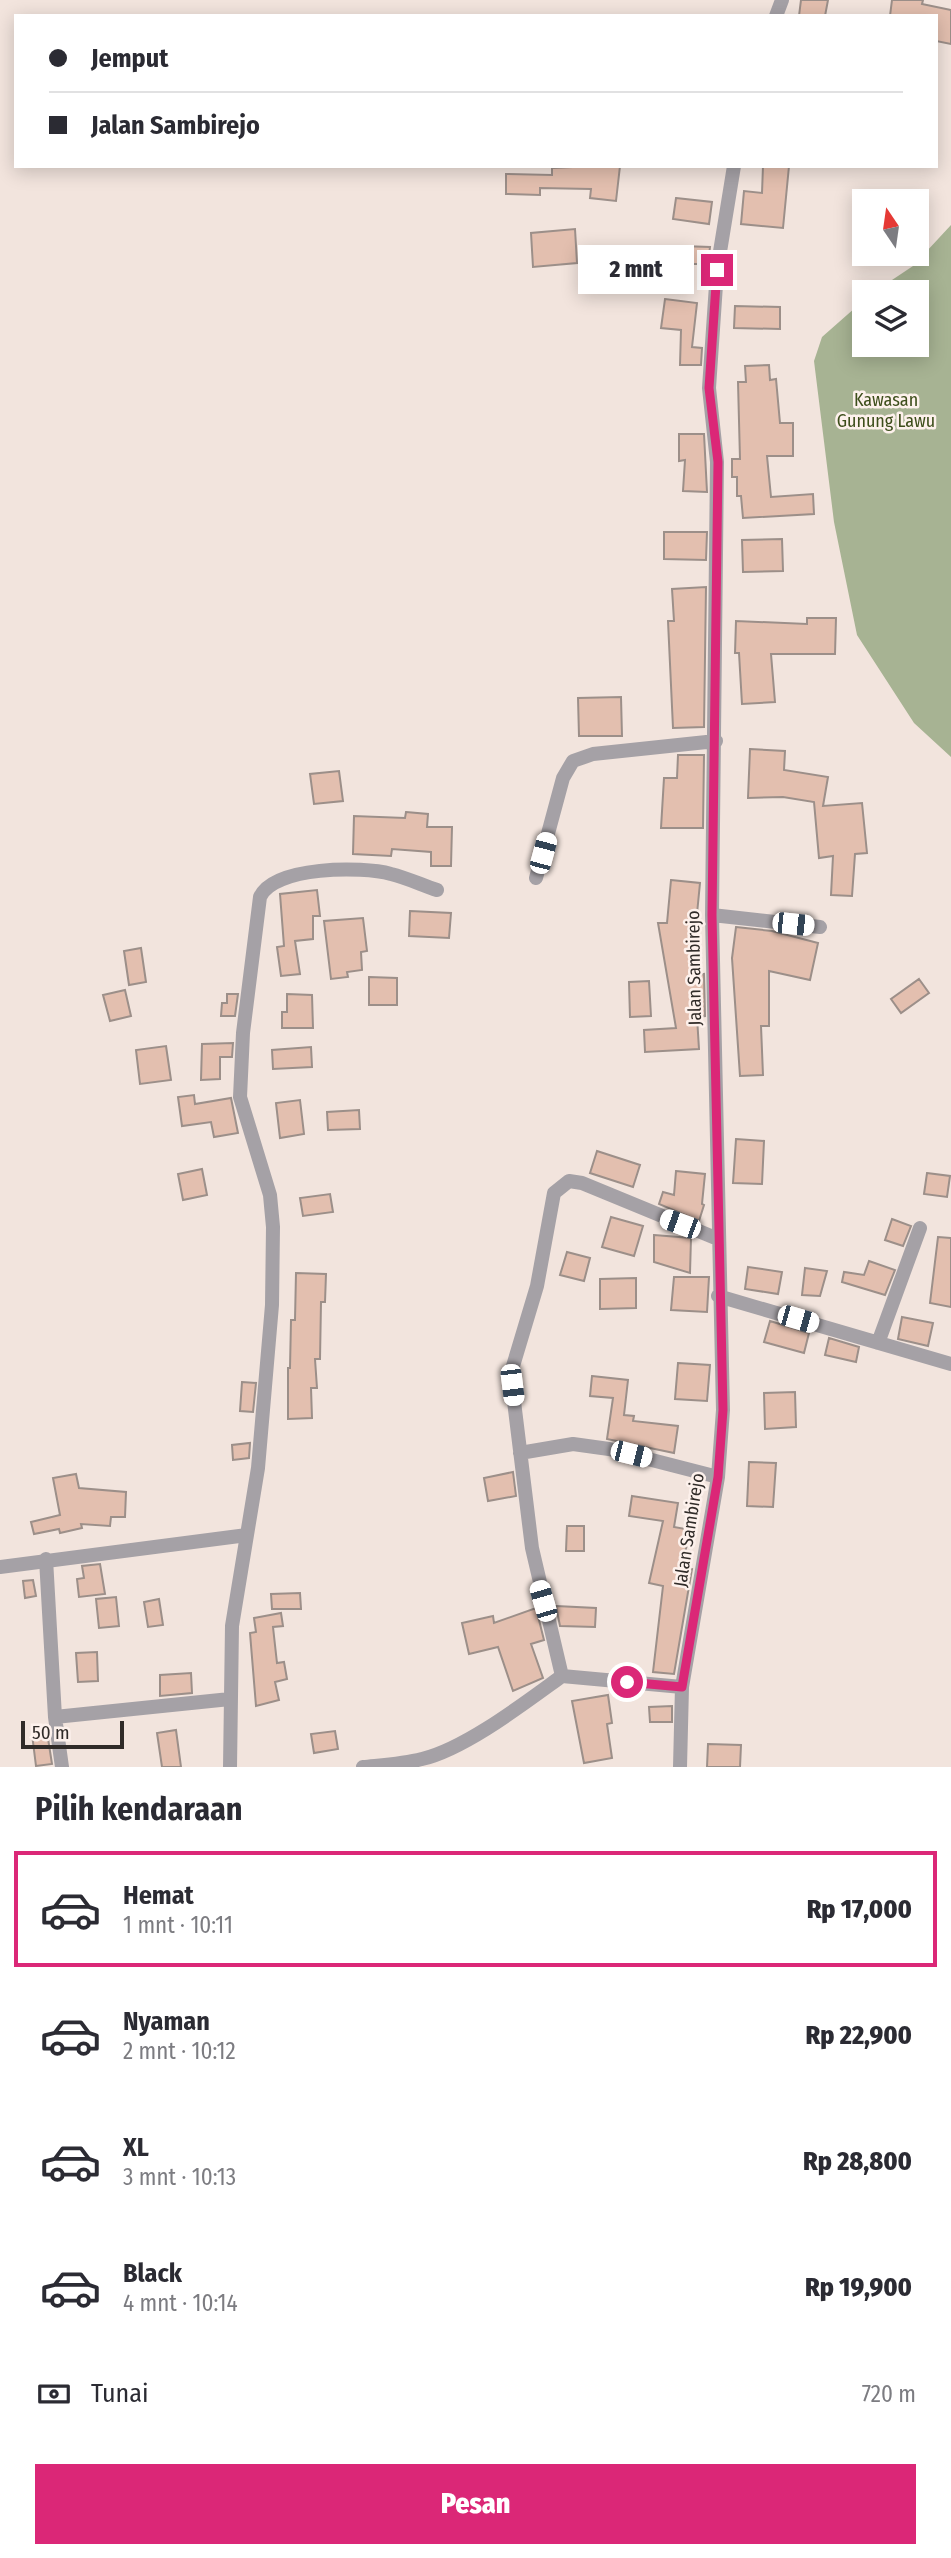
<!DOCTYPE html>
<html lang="id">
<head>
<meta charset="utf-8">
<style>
  :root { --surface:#fff; --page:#f2f2f3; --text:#2b2b33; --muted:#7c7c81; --line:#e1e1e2; --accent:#db2777 }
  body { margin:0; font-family:"Fira Sans Condensed",sans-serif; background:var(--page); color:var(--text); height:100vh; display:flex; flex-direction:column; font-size:26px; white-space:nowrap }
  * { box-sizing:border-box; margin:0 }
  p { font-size:23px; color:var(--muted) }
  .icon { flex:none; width:38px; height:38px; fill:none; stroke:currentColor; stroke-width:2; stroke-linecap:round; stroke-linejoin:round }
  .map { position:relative; height:1767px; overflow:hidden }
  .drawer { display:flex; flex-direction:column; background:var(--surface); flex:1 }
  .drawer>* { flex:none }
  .banner { position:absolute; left:14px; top:14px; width:924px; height:154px; border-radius:0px; box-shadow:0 4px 18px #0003; display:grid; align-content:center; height:154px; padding:0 35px; background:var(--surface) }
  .needle { width:46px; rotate:347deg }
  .tools { position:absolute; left:852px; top:189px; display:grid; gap:14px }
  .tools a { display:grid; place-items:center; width:77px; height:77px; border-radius:0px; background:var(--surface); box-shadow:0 4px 18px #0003; font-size:35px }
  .scale { position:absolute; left:21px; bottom:18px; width:103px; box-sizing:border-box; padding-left:7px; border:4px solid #302b28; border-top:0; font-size:19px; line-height:24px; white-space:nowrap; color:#302b28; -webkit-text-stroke:5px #fdf1ec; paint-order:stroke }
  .end { position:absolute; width:32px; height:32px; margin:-16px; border:9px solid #db2777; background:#fff; box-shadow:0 0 0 4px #fff }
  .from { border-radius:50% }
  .bubble { position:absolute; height:49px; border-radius:0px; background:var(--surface); box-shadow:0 4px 18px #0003; font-size:23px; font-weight:800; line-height:49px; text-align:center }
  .car { position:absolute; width:21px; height:42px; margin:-21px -10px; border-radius:9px; box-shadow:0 0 5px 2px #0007; background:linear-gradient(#fff 24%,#345 0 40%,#fff 0 76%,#345 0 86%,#fff 0) }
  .banner b { display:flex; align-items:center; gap:24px; height:66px; font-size:26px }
  .banner b+b { border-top:2px solid var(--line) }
  .banner i { width:18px; height:18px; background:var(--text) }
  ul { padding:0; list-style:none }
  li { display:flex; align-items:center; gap:21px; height:116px; margin:0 14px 10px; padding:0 21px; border:4px solid transparent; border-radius:0px }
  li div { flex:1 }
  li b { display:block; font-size:26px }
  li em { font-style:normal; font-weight:800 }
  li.active { border-color:var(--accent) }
  li>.icon { width:63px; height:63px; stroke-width:1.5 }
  h2 { padding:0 35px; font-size:32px; line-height:84px }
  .pay { display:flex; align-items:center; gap:18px; height:77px; padding:0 35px; font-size:26px }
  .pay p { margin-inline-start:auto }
  .button { display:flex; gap:14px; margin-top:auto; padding:14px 35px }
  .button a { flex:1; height:80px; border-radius:0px; background:var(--accent); color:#fff; font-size:28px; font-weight:800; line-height:80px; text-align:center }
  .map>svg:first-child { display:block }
  .forest { fill:#a7b393 }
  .building { fill:#e3bfaf; stroke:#9c8f89; stroke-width:2 }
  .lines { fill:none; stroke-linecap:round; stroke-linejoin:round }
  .minor { stroke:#a5a1a6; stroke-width:14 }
  .route { stroke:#db2777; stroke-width:9 }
  .labels { text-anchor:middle; stroke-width:5; stroke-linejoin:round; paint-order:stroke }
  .park-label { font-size:18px; fill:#3d4e1b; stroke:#fdf1ec }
  .street-label { font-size:18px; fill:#302b28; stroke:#fdf1ec }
</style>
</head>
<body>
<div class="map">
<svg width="951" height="1767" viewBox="0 0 951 1767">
  <rect width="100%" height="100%" fill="#f2e4dd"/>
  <path class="forest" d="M951,225V757L914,723L857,635L834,522L814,361L822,337L864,300V345H917V292H874L913,266Z"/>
  <path class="building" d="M801,0H828L825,16H799Z
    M892,0H923L922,4L951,10V44L936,41V16H890Z
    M594,166H620L616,201L590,198L591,189L540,188V195L506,194V174L552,175V168Z
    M763,166H789L783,228L741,224L744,191L762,193Z
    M676,198L712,202L709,224L673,219Z
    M575,229L577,263L533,267L531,233Z
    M681,246L710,247L708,264H680Z
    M665,299L697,303L692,347L702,348L701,365H680L681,330L661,328Z
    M735,306L780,307V329L734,328Z
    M769,365L770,380L776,379L780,423H793V456H767L771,497L813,494L814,514L743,518L741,496H737V477H732V459H740L738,382H746L745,366Z
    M679,434H704L707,492L683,491L685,460L679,461Z
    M664,532H707L706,560L664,559Z
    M782,539L783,571L743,572L742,540Z
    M706,587L704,727L673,728L668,621H674L672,589Z
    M807,618H836L835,654H771L775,702L742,704L739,653H735L736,621L807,624Z
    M621,697L622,736H579L578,698Z
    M750,749L785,751L784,770L828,777L823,806L862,803L867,853L855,854L852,896L831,895L833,856L819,858L814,802L783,797L748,798Z
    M678,755H704L703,828H661L664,778H677Z
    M339,771L343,801L314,804L310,774Z
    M406,812L428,814L427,827H452L451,866H431V852L392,849L391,856L353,854L354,816L405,818Z
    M671,880L700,883L696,924H698L697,975L704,974L705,1016L697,1017L699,1049L645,1052L644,1030L676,1028L658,923H667Z
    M317,890L320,916H313V939L295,941L300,974L281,976L277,947L284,946L280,894Z
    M410,911L451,913L449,938L409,936Z
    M363,918L367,951L361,952L362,970L347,972L348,977L331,979L324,921Z
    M736,927L772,931L818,943L810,980L769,971V1026H761L763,1075L740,1076L732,958Z
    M141,948L146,982L129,985L124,951Z
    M369,977L397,978V1005H369Z
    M919,979L929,993L901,1013L891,999Z
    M649,981L651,1016L630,1017L629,982Z
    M125,990L131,1016L110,1021L103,995Z
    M227,994H238L235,1016H221L222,1003H227Z
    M287,994L312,995L313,1028H282V1012H287Z
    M233,1043L232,1057H220V1079L201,1080L202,1044Z
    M166,1046L171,1080L140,1084L136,1050Z
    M311,1047L312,1067L273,1069L272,1050Z
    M194,1095L195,1104L231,1098L238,1133L214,1137L211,1122L182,1126L178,1097Z
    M300,1100L304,1134L280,1138L276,1103Z
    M359,1110L360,1129L328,1130L327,1112Z
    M736,1139L764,1141L762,1184L733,1183Z
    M597,1151L640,1165L633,1187L590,1173Z
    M202,1169L207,1195L183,1200L178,1174Z
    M676,1171L705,1174L702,1204L704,1205L699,1221L659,1204L663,1192L674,1195Z
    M927,1173L950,1176L947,1197L924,1194Z
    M330,1194L333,1212L303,1216L300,1198Z
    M611,1217L643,1226L634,1256L602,1247Z
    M892,1219L911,1226L903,1246L885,1240Z
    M654,1235L691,1238L690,1273L654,1262Z
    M938,1237L951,1238V1307L930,1303Z
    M567,1252L590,1258L584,1281L560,1275Z
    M869,1261L895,1270L885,1295L842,1282L844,1272L864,1275Z
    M748,1267L782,1272L778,1294L745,1289Z
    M805,1268L827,1271L820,1296L802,1295Z
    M296,1273L326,1274L325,1302H321L320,1359H315L317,1388H311L312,1418L288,1419V1368H290L291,1320H295Z
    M674,1277H709L707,1312L671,1310Z
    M636,1278V1308L600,1309V1279Z
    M902,1317L933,1323L928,1346L898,1339Z
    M770,1321L809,1333L804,1353L764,1342Z
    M829,1338L859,1347L856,1362L825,1355Z
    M678,1363L710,1365L707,1401L675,1399Z
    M592,1376L628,1380L624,1415L634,1416L633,1421L678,1426L674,1453L607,1439L613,1398L590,1396Z
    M242,1382L256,1383L253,1412L240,1411Z
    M795,1392L796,1427L765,1429L764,1393Z
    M250,1443L249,1458L233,1460L232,1445Z
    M749,1462L776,1463L773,1507L747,1506Z
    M513,1472L516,1496L488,1501L484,1478Z
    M76,1474L79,1488L126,1492L125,1517H111L110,1526L81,1524L82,1528L60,1533L59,1529L34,1534L31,1522L60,1515L53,1478Z
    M632,1496L678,1503L674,1527L691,1530L681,1567L692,1569L674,1674L653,1672L663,1586L649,1583L663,1521L629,1516Z
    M567,1526H584V1551H566Z
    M100,1564L105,1594L79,1597L77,1579L84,1578L82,1566Z
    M33,1580L36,1596L25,1598L23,1581Z
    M300,1593L301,1609H272L271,1594Z
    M116,1597L119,1626L99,1628L96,1599Z
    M159,1599L163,1625L148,1627L144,1602Z
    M556,1606L596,1608L595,1627L560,1626Z
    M536,1608L544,1640L531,1644L543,1678L513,1691L498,1647L469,1654L462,1623L493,1616L494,1623Z
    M281,1613L283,1626L273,1627L277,1663L284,1662L287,1679L275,1682L279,1700L256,1706L250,1633L256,1632L254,1618Z
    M97,1652L98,1681L78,1682L76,1653Z
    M191,1673L192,1693L160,1696V1675Z
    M608,1695L612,1723L607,1724L612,1758L584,1763L572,1701Z
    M672,1706V1722H650L649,1707Z
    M176,1730L181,1767H162L157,1733Z
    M335,1731L338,1749L314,1753L311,1734Z
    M47,1732L52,1764L36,1766L32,1734Z
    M708,1744L741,1745L740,1767H707Z"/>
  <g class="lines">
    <path class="minor" d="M776,16L782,0
      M536,878L563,778L573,761L593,754L716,741
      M712,915L820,927
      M718,1296L951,1364
      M878,1343L920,1228
      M520,1453L573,1444L609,1449L718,1477
      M46,1559L55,1717L62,1767
      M0,1567L247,1535
      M562,1676L532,1548L512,1385L513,1366L537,1286L554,1193L569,1181L582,1183L718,1239
      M55,1717L230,1699
      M230,1767L232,1626L258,1468L272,1305L273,1227L270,1195L240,1097L243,1033L260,897C274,866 362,866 391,874C407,878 422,885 437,890
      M363,1767C383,1765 403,1764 422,1759C465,1749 526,1702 562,1676L682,1687
      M680,1767L682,1687L718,1477L723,1410L712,915L717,462L709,388L717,270L734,166"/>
  </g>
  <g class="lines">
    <path class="route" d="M627,1682L682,1687L718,1477L723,1410L712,915L718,462L709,388L717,270"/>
  </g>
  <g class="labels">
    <g class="park-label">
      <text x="886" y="406">Kawasan<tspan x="886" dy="21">Gunung Lawu</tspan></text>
    </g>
    <g class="street-label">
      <text transform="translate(694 968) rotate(-91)" y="6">Jalan Sambirejo</text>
      <text transform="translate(689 1530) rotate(-81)" y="6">Jalan Sambirejo</text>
    </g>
  </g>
</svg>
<div class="tools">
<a><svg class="needle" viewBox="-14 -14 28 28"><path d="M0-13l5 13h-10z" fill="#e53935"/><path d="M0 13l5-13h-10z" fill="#7c7c81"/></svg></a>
<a><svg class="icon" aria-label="layers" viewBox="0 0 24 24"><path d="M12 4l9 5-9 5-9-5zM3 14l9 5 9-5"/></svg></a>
</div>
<div class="scale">50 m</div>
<i class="end from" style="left:627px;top:1682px"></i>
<i class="end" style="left:717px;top:270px"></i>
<div class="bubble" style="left:578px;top:245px;width:116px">2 mnt</div>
<i class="car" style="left:543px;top:853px;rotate:15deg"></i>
<i class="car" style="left:793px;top:924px;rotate:96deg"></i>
<i class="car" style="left:680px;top:1224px;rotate:290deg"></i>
<i class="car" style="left:798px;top:1319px;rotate:106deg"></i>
<i class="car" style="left:512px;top:1385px;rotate:173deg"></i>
<i class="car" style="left:631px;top:1454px;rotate:104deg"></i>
<i class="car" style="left:543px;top:1601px;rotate:344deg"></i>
<div class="banner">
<b><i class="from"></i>Jemput</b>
<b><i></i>Jalan Sambirejo</b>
</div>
</div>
<section class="drawer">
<h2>Pilih kendaraan</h2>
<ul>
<li class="active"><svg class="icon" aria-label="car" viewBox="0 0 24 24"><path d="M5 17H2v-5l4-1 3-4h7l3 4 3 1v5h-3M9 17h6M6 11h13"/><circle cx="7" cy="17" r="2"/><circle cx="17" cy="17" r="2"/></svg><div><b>Hemat</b><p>1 mnt · 10:11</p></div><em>Rp 17,000</em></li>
<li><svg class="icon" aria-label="car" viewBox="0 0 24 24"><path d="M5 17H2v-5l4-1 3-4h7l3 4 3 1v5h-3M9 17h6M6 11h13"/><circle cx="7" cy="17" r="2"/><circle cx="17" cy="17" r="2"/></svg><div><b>Nyaman</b><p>2 mnt · 10:12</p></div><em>Rp 22,900</em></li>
<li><svg class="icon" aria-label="car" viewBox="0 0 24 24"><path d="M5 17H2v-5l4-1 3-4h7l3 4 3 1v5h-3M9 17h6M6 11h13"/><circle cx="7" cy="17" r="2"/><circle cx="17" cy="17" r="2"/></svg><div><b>XL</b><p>3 mnt · 10:13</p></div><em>Rp 28,800</em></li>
<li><svg class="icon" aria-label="car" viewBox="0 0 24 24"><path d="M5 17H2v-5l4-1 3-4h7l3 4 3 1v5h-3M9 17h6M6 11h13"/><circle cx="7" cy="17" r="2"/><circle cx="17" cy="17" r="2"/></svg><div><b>Black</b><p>4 mnt · 10:14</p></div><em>Rp 19,900</em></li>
</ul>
<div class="pay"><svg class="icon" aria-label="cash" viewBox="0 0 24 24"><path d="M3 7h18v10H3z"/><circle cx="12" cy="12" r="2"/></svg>Tunai<p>720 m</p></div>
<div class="button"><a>Pesan</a></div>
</section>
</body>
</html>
